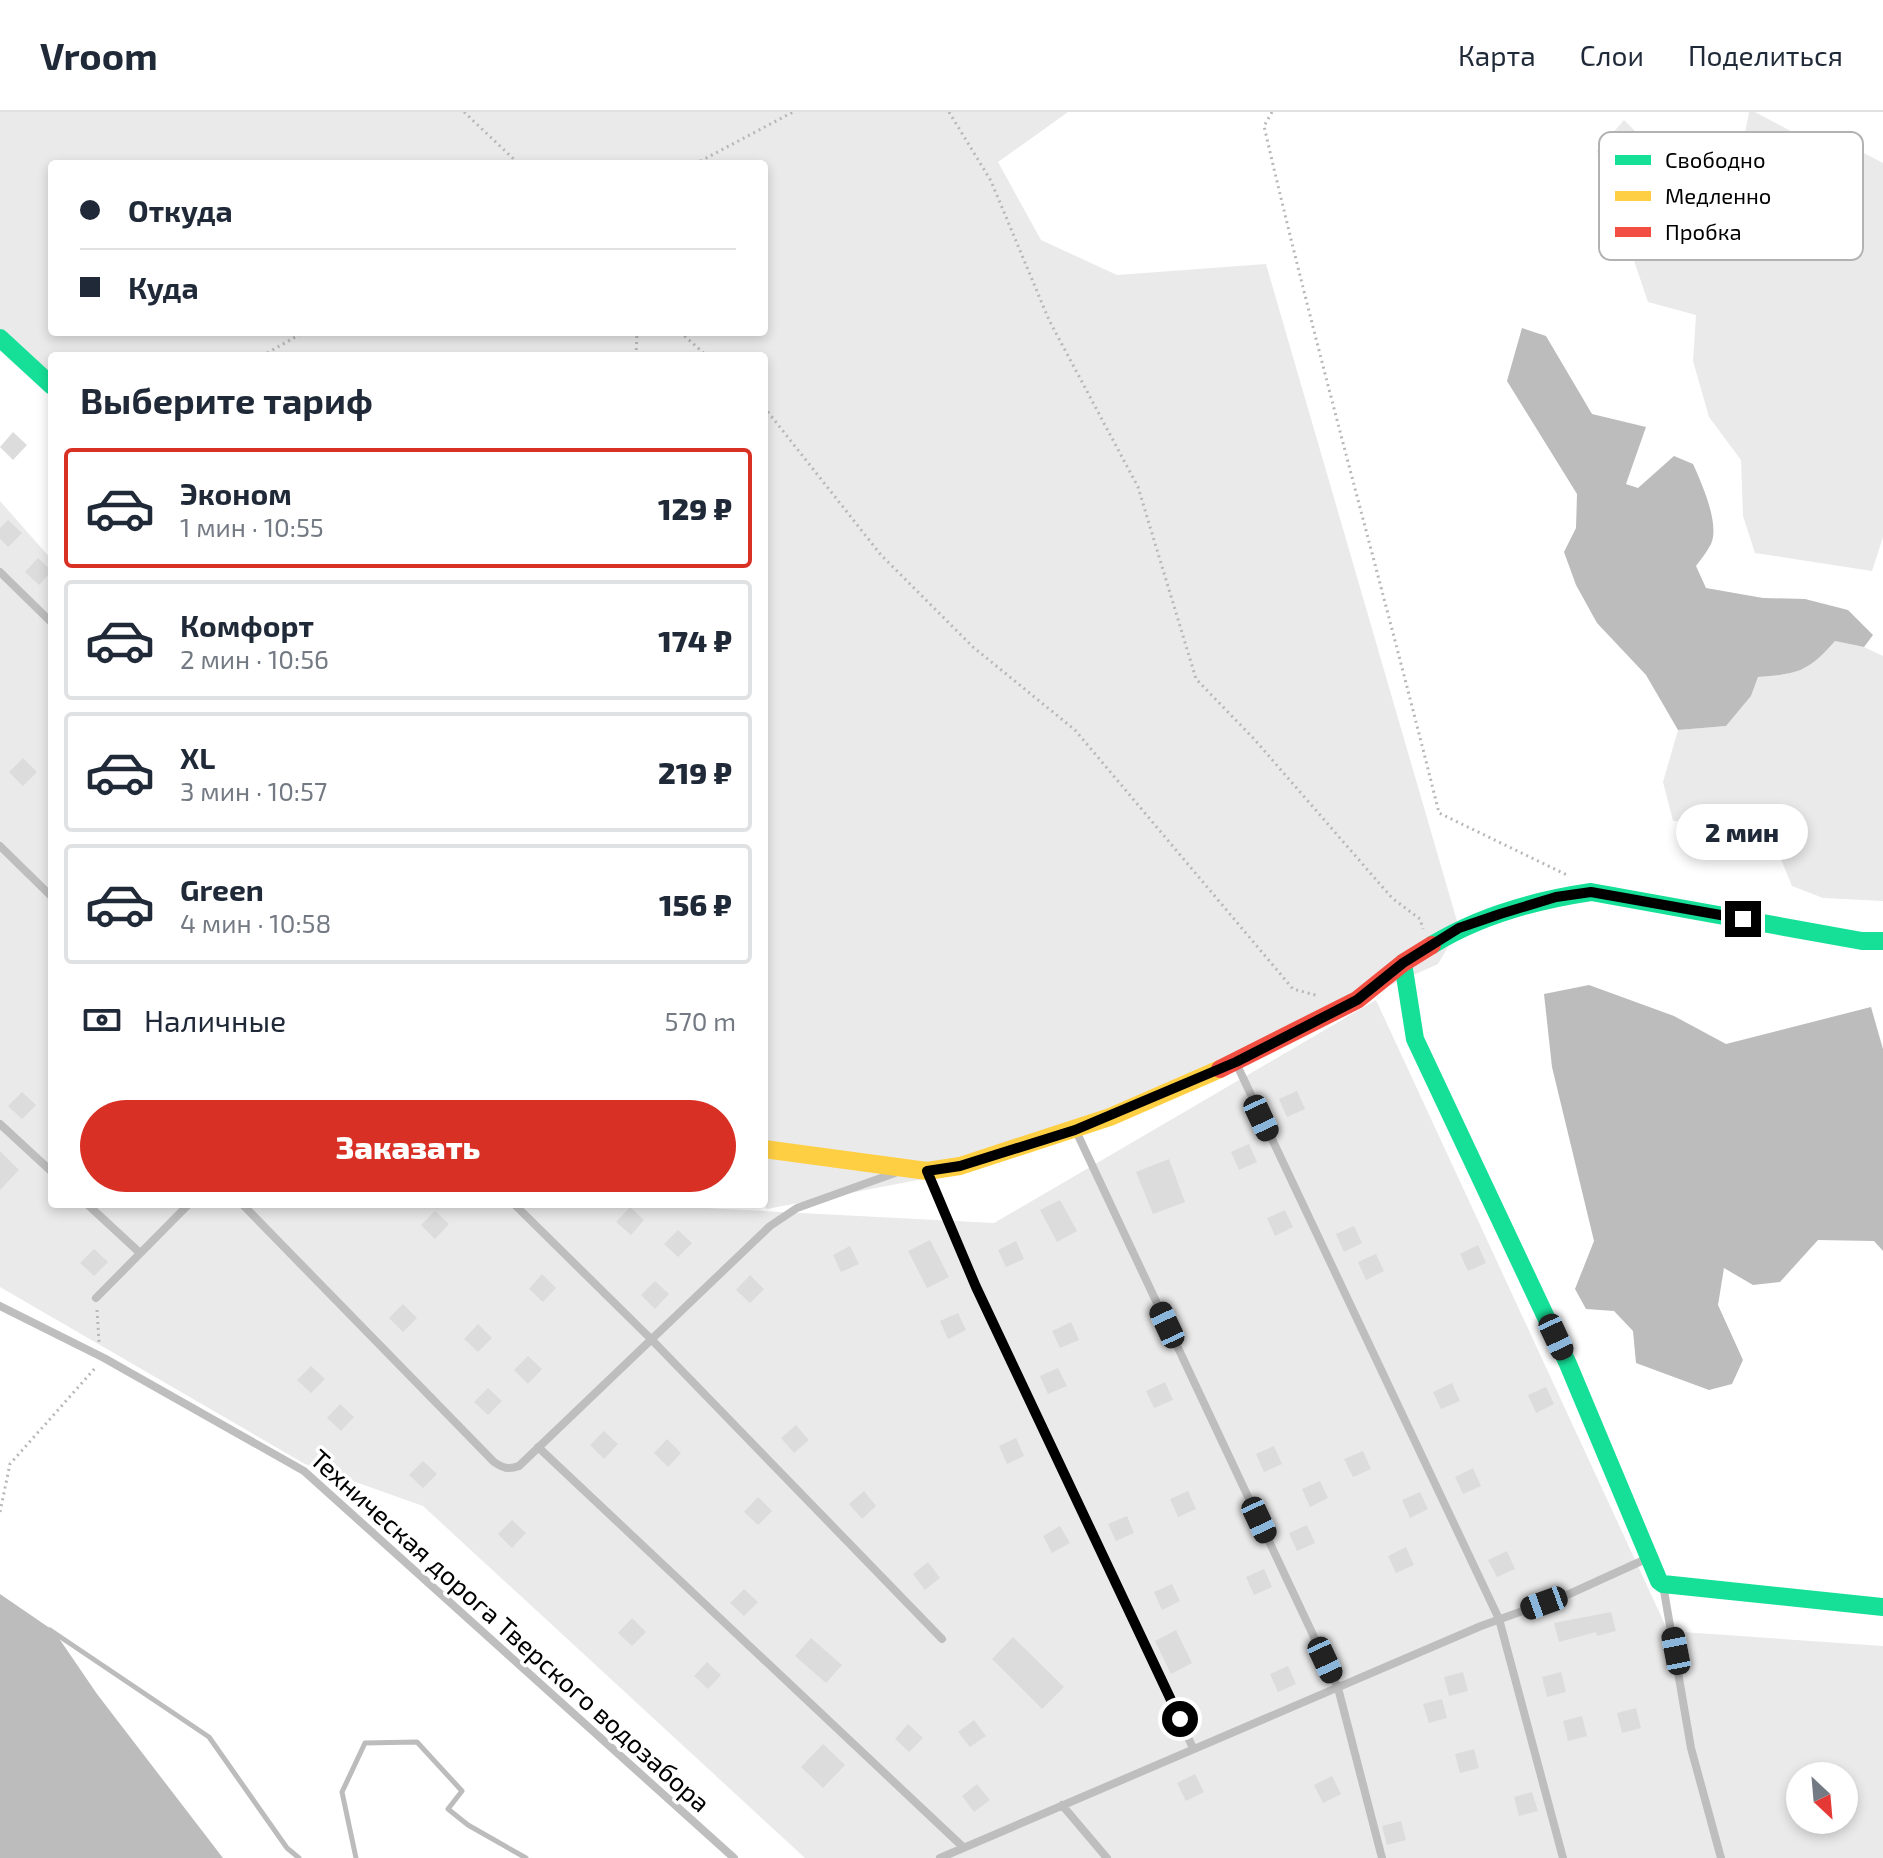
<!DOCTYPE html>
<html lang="ru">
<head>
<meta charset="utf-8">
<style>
  :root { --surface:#fff; --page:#f6f6f7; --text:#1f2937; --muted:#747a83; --line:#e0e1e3; --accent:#d93025 }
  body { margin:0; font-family:"Exo 2",sans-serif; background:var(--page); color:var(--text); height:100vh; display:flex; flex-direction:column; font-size:30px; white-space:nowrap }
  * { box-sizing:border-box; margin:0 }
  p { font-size:26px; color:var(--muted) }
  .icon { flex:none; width:44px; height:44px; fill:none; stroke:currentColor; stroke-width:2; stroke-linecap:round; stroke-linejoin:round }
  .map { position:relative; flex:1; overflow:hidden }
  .details { position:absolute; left:48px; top:240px; width:720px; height:856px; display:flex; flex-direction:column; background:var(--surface); border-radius:8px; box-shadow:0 4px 12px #0003 }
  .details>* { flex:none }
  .banner { position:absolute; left:48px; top:48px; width:720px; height:176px; border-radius:8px; box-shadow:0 4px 12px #0003; display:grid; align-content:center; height:176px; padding:0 32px; background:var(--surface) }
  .needle { width:52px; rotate:154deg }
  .tools { position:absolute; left:1786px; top:1650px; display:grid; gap:16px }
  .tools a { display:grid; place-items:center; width:72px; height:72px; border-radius:50%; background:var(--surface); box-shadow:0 4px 12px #0003; font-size:40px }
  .end { position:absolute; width:36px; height:36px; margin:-18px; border:10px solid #000; background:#fff; box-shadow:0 0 0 4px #fff }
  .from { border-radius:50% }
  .bubble { position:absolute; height:56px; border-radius:28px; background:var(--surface); box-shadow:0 4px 12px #0003; font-size:26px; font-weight:800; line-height:56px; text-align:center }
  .car { position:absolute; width:24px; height:48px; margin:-24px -12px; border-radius:10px; box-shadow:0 0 6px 2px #0007; background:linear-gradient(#222 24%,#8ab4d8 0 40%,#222 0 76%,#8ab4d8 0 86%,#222 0) }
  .banner b { display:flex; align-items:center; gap:28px; height:76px; font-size:30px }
  .banner b+b { border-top:2px solid var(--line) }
  .banner i { width:20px; height:20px; background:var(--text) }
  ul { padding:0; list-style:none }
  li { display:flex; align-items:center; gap:24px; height:120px; margin:0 16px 12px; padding:0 16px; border:4px solid var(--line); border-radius:8px }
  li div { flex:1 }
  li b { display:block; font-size:30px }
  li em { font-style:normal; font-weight:800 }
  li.selected { border-color:var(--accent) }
  li>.icon { width:72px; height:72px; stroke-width:1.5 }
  h2 { padding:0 32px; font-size:36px; line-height:96px }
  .pay { display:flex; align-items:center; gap:20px; height:88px; padding:0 32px; font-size:30px }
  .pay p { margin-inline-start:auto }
  .primary-button { display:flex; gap:16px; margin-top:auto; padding:16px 32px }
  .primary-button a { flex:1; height:92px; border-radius:48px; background:var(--accent); color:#fff; font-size:32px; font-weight:800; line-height:92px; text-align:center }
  header { display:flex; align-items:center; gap:48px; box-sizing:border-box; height:112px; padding:0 40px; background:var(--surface); border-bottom:2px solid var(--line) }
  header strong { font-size:38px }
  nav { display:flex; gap:44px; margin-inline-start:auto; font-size:28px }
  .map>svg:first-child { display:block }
  .green { fill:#eaeaea; fill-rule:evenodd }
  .water { fill:#bcbcbc }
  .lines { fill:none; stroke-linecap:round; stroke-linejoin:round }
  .stream { stroke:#bcbcbc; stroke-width:5 }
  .building { fill:#dcdcdc }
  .path { stroke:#b8b8b8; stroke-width:3; stroke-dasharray:2 4; stroke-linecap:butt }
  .lane { stroke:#bebebe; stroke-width:8 }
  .fast { stroke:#16e098; stroke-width:18 }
  .slow { stroke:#ffcf43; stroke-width:18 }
  .jam { stroke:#f24e42; stroke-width:18 }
  .route { stroke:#000; stroke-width:10 }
  .labels { text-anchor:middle; stroke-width:7; stroke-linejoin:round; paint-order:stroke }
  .street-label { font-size:26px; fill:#000; stroke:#fff }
  .key { fill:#fff; stroke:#b2b2b2; stroke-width:2 }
  .key-label { font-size:22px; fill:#000 }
</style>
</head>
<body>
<header>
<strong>Vroom</strong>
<nav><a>Карта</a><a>Слои</a><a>Поделиться</a></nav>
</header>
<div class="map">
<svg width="1883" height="1746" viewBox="0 0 1883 1746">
  <rect width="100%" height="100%" fill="#fff"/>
  <path class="green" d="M0,0H1068L998,50L1041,128L1117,163L1266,152L1459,816L1438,852L980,1056L767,1097L764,1092V244H52V271L0,221ZM52,52H764V220H52Z
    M1749,0H1755L1804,26L1856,37L1883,51V425L1872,459L1755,441L1743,404L1741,348L1709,305L1693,249L1696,203L1648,190L1597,39L1624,8L1662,46L1698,69L1741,42Z
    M0,389L52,448V1092H627L994,1111L1376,888L1668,1519L1883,1534V1746H805L423,1394L305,1352L0,1175ZM1800,1664H1844V1708H1800Z
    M1835,529L1864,535L1883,544V789L1823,786L1792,774L1778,740L1760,717L1673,709L1663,670L1678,618L1726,614L1751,584L1758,565C1798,562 1808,560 1835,529Z"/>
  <path class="water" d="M1522,216L1546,224L1592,302L1646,315L1626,372L1638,376L1674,344L1693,352C1702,372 1720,412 1711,432C1707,440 1701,447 1696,454L1706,476L1763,486L1805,487L1848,498L1873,523L1864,535L1835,529C1808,560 1798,562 1758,565L1751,584L1726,614L1678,618L1646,563L1597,511L1576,473L1564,440L1576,416L1577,382L1507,269Z
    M1589,873L1674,904L1726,932L1871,895L1883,937V1139L1874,1129L1818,1128L1780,1170L1753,1173L1724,1156L1718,1193L1743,1248L1732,1272L1709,1278L1636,1251L1633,1219L1614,1199L1586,1197L1575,1177L1594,1129L1552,955L1544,882Z
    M0,1482L54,1519L97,1582L223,1746H0Z"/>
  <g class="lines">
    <path class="stream" d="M50,1518L209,1625L287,1736L299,1746
      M356,1746L342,1680L365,1631L417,1630L462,1679L448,1697L468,1713L526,1746"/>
  </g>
  <path class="building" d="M13,320L27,333L13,348L0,335Z
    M8,408L22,421L8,435L0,427V416Z
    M38,446L52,459L39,473L25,460Z
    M23,646L37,660L23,674L9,660Z
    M1297,979L1305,997L1287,1005L1279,987Z
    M22,980L36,993L22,1007L8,994Z
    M1249,1032L1257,1050L1239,1058L1231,1040Z
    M0,1039L19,1058L0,1078Z
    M1169,1047L1185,1090L1153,1102L1136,1060Z
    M1060,1088L1077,1119L1057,1130L1040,1098Z
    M630,1095L644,1108L631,1123L616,1110Z
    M1285,1098L1293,1115L1275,1124L1267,1106Z
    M435,1099L449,1112L435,1127L421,1113Z
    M1354,1114L1362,1131L1344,1140L1336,1122Z
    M678,1118L692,1131L678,1145L664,1132Z
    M930,1128L949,1165L927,1176L908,1139Z
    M1016,1129L1024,1147L1006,1155L998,1138Z
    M1478,1133L1486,1151L1468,1159L1460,1142Z
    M850,1134L859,1152L841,1160L833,1143Z
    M94,1137L108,1150L94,1164L80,1151Z
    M1376,1142L1384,1159L1366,1168L1358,1150Z
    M542,1162L556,1176L543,1190L529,1177Z
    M750,1163L764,1177L750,1191L736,1178Z
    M655,1169L669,1182L655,1197L641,1183Z
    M403,1192L417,1206L403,1220L389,1206Z
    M958,1201L966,1218L948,1227L940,1209Z
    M1071,1210L1079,1228L1060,1236L1052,1219Z
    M478,1212L492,1226L478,1240L464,1227Z
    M528,1244L542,1257L528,1272L514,1258Z
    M311,1254L325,1267L311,1281L297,1268Z
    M1058,1256L1067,1274L1048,1282L1040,1264Z
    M1165,1270L1173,1288L1154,1296L1146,1279Z
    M1452,1271L1460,1289L1441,1297L1433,1280Z
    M1546,1275L1554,1292L1536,1301L1528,1283Z
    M488,1276L502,1289L488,1303L474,1290Z
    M340,1292L354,1305L341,1319L327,1306Z
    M796,1313L809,1328L794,1341L781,1326Z
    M604,1319L618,1332L604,1347L590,1333Z
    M1016,1326L1024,1344L1007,1352L999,1334Z
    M667,1327L681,1341L668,1355L654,1341Z
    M1274,1334L1282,1352L1264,1360L1256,1342Z
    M1363,1339L1371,1357L1353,1365L1344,1347Z
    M423,1349L437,1362L423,1376L409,1363Z
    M1473,1356L1481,1374L1463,1382L1455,1365Z
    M1320,1369L1328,1386L1310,1395L1302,1377Z
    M864,1379L876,1394L862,1407L849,1392Z
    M1188,1379L1196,1397L1178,1405L1170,1387Z
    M1420,1380L1428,1397L1410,1406L1402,1388Z
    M758,1385L772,1399L758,1413L744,1400Z
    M1127,1404L1134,1421L1116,1429L1108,1412Z
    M512,1408L526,1421L512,1436L498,1422Z
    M1307,1413L1315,1431L1297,1439L1289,1421Z
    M1060,1414L1070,1431L1052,1441L1043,1424Z
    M1406,1435L1414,1453L1396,1461L1388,1444Z
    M1507,1439L1515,1457L1497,1465L1488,1448Z
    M928,1450L940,1466L925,1478L913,1462Z
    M1264,1457L1272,1475L1254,1483L1246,1465Z
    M1172,1472L1180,1489L1162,1498L1154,1480Z
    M744,1477L758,1490L744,1504L730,1491Z
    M1611,1500L1616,1519L1597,1524L1596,1520L1559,1530L1554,1511Z
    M632,1506L646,1520L632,1534L618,1521Z
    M1176,1518L1192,1551L1171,1562L1155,1529Z
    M1013,1525L1064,1575L1042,1597L992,1547Z
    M811,1526L842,1553L826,1571L795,1544Z
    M707,1550L721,1563L708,1577L694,1564Z
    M1288,1554L1296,1572L1278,1580L1270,1562Z
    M1463,1560L1468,1579L1449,1584L1444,1565Z
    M1561,1560L1566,1580L1547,1585L1542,1565Z
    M1442,1587L1447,1606L1429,1611L1423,1592Z
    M1636,1596L1641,1616L1622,1621L1617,1601Z
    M1582,1604L1587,1624L1568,1629L1563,1609Z
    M974,1608L986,1624L970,1635L958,1620Z
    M908,1612L923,1626L909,1640L895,1627Z
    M823,1632L845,1653L823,1676L801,1655Z
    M1474,1637L1479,1656L1460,1661L1455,1642Z
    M1195,1662L1204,1680L1186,1689L1177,1671Z
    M1332,1664L1341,1682L1323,1691L1314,1673Z
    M977,1672L990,1688L974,1700L962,1684Z
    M1532,1680L1538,1699L1519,1704L1514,1685Z
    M1401,1709L1406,1728L1387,1733L1382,1714Z"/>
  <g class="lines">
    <path class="path" d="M464,0L519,52
      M949,0L991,69L1049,208L1138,375L1196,567L1255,628L1392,786L1420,807L1423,817
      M1272,0L1264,14C1317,244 1382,471 1439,701L1567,763
      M695,52L793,0
      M680,220L707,244
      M262,244L304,220
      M636,244L637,220
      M764,295L881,443L973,535L1075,618L1293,877L1319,884
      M97,1198L99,1230
      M0,1400L10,1352L97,1254"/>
    <path class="lane" d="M0,460L52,511
      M0,734L52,785
      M1236,951L1499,1507L1563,1746
      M0,1012L52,1060
      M1076,1019L1338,1576L1382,1746
      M927,1060L976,1175L1193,1636
      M87,1092L140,1141
      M242,1092L494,1350C503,1356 508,1358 519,1354L770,1114L797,1096L895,1061
      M514,1092L651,1227L942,1527
      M96,1186L189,1092
      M0,1194L104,1246L304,1359L734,1746
      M538,1335L963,1735
      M1663,1473L1691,1636L1721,1746
      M1062,1693L1107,1746
      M940,1746L1481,1514L1567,1483L1646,1447"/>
    <path class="fast" d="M0,226L52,274
      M1432,833C1479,804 1537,788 1591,780L1862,829H1883
      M1403,851L1415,927L1568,1252L1659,1469L1663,1472L1883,1495"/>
    <path class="slow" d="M764,1037L927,1059L960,1054L1110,1005L1220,957"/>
    <path class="jam" d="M1220,957L1357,888L1403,851L1432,833"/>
  </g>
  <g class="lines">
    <path class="route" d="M1180,1607L976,1175L927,1059L960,1054L1075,1018L1236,950L1357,888L1403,851L1459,816L1500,802L1556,785L1591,780L1743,807"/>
  </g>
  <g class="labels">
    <g class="street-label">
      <text transform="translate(510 1519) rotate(42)" y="9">Техническая дорога Тверского водозабора</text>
    </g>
  </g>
  <rect x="1599" y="20" width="264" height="128" rx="12" class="key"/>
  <rect x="1615" y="43" width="36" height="10" fill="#16e098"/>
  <rect x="1615" y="79" width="36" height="10" fill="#ffcf43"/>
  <rect x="1615" y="115" width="36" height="10" fill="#f24e42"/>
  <g class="key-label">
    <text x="1665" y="56">Свободно</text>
    <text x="1665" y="92">Медленно</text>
    <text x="1665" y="128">Пробка</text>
  </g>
</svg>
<div class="tools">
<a><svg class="needle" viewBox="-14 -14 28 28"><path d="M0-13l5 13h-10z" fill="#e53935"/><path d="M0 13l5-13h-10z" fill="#747a83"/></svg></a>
</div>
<i class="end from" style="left:1180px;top:1607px"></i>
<i class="end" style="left:1743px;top:807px"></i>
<div class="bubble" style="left:1676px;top:692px;width:132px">2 мин</div>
<i class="car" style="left:1261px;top:1006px;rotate:155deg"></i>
<i class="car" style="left:1167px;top:1213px;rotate:335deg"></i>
<i class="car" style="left:1556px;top:1225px;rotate:155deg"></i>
<i class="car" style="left:1259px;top:1408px;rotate:155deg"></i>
<i class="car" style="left:1544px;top:1491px;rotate:250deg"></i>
<i class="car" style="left:1676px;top:1539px;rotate:349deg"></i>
<i class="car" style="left:1325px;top:1548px;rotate:155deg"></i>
<div class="banner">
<b><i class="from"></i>Откуда</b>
<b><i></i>Куда</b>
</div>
<section class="details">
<h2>Выберите тариф</h2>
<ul>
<li class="selected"><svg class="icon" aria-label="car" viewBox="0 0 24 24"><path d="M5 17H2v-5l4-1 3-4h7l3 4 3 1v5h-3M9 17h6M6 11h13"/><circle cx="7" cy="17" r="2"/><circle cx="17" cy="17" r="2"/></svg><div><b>Эконом</b><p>1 мин · 10:55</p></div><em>129 ₽</em></li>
<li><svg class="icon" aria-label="car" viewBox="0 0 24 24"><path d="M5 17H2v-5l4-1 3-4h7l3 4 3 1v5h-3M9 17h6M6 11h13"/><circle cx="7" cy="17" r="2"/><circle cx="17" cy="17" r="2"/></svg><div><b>Комфорт</b><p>2 мин · 10:56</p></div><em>174 ₽</em></li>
<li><svg class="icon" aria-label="car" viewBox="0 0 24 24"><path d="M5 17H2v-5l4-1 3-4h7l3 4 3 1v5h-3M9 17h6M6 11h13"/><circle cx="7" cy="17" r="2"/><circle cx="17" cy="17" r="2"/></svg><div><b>XL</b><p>3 мин · 10:57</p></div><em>219 ₽</em></li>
<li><svg class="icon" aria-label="car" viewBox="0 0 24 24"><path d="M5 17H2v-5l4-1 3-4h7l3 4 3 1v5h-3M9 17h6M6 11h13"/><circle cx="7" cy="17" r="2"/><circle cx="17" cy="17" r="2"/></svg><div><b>Green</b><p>4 мин · 10:58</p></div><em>156 ₽</em></li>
</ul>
<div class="pay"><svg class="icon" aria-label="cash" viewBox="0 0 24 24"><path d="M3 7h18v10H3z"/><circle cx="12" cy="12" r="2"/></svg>Наличные<p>570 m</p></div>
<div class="primary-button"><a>Заказать</a></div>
</section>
</div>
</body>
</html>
